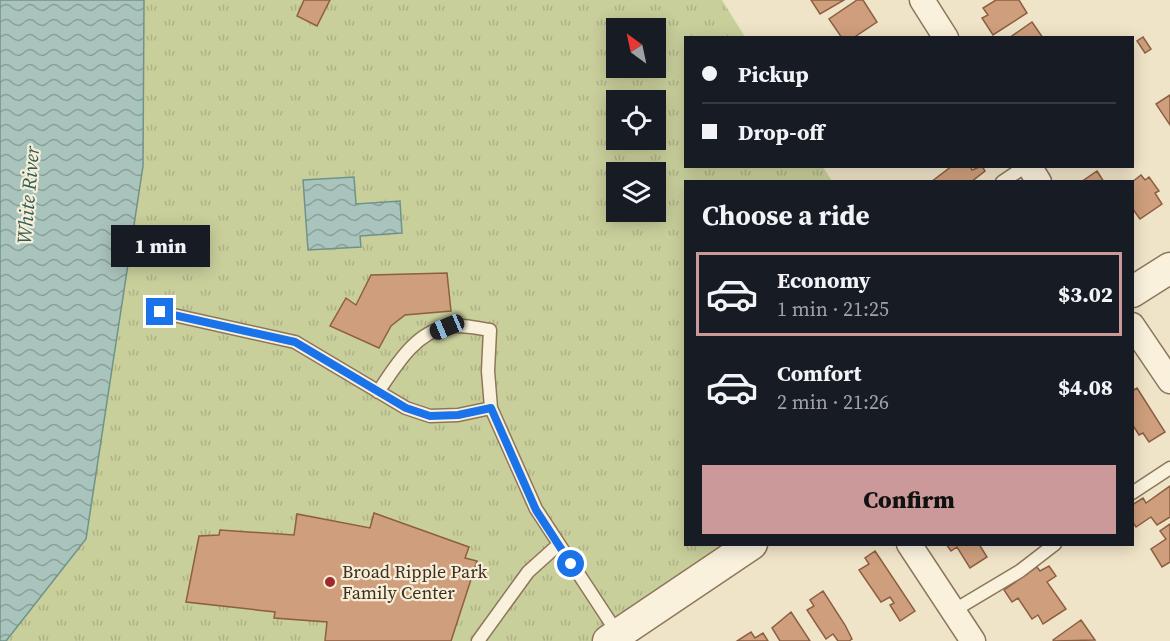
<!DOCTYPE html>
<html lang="en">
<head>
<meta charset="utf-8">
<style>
  :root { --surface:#171b24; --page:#242831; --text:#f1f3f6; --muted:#9ea1a6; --line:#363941; --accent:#cc999b }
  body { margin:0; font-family:"Source Serif 4",serif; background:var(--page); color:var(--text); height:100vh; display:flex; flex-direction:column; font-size:22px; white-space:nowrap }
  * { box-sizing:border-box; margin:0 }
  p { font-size:20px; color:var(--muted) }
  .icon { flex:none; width:33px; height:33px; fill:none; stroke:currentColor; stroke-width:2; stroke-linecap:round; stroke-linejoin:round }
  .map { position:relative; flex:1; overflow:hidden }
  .details { position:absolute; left:684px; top:180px; width:450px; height:366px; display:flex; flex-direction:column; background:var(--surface); border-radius:0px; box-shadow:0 3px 15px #0003 }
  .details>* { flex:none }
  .top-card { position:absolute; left:684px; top:36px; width:450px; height:132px; border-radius:0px; box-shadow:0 3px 15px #0003; display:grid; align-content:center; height:132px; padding:0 18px; background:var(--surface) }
  .needle { width:39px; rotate:327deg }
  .controls { position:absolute; left:606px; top:18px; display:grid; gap:12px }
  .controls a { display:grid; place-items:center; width:60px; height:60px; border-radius:0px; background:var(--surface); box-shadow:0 3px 15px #0003; font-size:30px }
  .end { position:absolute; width:27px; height:27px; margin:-14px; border:8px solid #1a73e8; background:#fff; box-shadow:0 0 0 3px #fff }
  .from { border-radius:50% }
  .bubble { position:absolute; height:42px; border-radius:0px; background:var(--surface); box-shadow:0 3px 15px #0003; font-size:20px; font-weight:800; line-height:42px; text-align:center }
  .car { position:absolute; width:18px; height:36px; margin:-18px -9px; border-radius:8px; box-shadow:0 0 4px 2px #0007; background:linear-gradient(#222 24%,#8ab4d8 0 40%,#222 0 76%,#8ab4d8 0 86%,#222 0) }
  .top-card b { display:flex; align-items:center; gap:21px; height:57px; font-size:22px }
  .top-card b+b { border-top:2px solid var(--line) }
  .top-card i { width:15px; height:15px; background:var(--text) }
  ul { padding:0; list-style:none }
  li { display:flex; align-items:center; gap:18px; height:84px; margin:0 12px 9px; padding:0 6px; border:3px solid transparent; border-radius:0px }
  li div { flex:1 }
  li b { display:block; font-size:22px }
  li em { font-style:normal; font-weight:800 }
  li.selected { border-color:var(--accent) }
  li>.icon { width:54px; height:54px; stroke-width:1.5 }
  h2 { padding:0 18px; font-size:27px; line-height:72px }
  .action { display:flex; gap:12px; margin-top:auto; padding:12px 18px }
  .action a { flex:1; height:69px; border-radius:0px; background:var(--accent); color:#111; font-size:24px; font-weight:800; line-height:69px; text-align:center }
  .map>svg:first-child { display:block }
  .park { fill:url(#park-tufts); fill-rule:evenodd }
  .water { fill:url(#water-waves); stroke:#6f938a; stroke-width:1.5 }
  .building { fill:#cf9f7d; stroke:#8d5f41; stroke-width:1.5 }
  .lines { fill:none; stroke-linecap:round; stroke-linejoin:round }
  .service-casing { stroke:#8d765c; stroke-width:15 }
  .minor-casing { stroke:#8d765c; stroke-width:27 }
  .tertiary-casing { stroke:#8d765c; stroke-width:33 }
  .service { stroke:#faf1dc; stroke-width:12 }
  .minor { stroke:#faf1dc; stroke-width:24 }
  .tertiary { stroke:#faf1dc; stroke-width:30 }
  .route { stroke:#1a73e8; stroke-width:8 }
  .poi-dot { fill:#9e2a2b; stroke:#f7eed8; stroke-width:2 }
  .labels { text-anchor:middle; stroke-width:4.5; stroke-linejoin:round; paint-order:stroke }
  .poi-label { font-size:18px; fill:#3d2e20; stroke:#f7eed8; text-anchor:start }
  .water-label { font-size:20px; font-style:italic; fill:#2f5d5a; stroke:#f7eed8 }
</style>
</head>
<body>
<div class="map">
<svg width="1170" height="641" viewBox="0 0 1170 641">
  <defs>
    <pattern id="park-tufts" width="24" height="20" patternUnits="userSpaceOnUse" patternTransform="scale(1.5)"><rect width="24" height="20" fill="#c9cf9b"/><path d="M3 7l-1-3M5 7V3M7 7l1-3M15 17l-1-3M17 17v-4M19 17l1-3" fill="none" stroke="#aeb285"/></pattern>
    <pattern id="water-waves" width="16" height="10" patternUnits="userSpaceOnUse" patternTransform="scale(1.5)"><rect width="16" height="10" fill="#a9c4bc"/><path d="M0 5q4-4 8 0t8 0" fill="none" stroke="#8ba098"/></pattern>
  </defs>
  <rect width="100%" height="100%" fill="#f0e4c8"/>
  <path class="park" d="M144,0H722L745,37L686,38V166L823,167L832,181L686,182V544L752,545L606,641H6L86,539L143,166ZM616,28H656V68H616ZM616,100H656V140H616ZM616,172H656V212H616Z"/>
  <path class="water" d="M0,0H144L143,166L86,539L6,641H0Z
    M354,177L356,204L400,201L402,233L360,236L361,247L308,250L303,180Z"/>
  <path class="building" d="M304,0H330L317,26L297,16Z
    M811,0H844L820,14Z
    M857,0H863L877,22L853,38H842L829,19Z
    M996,0H1019L1027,13L993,35L982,18L988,15L983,8Z
    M1032,22L1043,38H1009Z
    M1143,37L1151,49L1145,53L1137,41Z
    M1170,95V125L1156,104Z
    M952,166H970L972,170L982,166L985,171L971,182H931Z
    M1097,171L1104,182H1081Z
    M1141,175L1145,180L1149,177L1159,191L1155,193L1162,204L1140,219L1132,208V182Z
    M447,273L451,311L405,315L391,326L379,348L330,326L346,298L356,305L371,275Z
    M1137,388L1165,432L1149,442L1143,433L1139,435L1132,424V391Z
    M1170,486V517L1157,525L1151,517L1136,527L1132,521V505L1143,498L1146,503Z
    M374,513L469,547L465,558L477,561L451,641H325L327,622L274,618L275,612L186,602L199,536L219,535L220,530L294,535L297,514L370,528Z
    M1170,524V562L1162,567L1151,549L1166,539L1160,531Z
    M946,544H979L987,557L970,568L957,547L951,551Z
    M875,551L915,611L900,621L890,605L894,603L890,597L881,602L859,570L869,564L865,558Z
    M1049,566L1056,576L1047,582L1066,609L1043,624L1038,615L1032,619L1018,598L1012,602L1004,590L1037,567L1040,571Z
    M823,591L845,625L852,639L849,641H838L833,634L826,639L807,610L814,606L810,600Z
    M791,612L810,641H780L772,628Z
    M1081,620L1095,640L1054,641L1053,640Z
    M751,632L755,638L763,633L768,641H737Z"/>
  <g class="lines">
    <defs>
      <path id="service" d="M1002,182L1026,166
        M160,312L295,342L406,408L430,416L458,415L491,408L536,509L618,634
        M378,392C395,367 415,332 447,327C460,324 477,328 490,330L488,371L491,408
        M1132,493L1170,468
        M953,611L1020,571L1055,544
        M478,641L528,572L558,545"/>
      <path id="minor" d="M922,0L946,38
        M1029,166L1039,182
        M1132,325L1170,381
        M909,544L973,641"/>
      <path id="tertiary" d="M1132,292L1170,268
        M608,641L752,544"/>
    </defs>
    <use href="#service" class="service-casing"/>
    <use href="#minor" class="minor-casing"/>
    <use href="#tertiary" class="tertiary-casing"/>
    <use href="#service" class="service"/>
    <use href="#minor" class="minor"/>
    <use href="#tertiary" class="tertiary"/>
  </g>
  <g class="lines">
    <path class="route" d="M160,312L295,342L406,408L430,416L458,415L491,408L536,510L571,564"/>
  </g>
  <circle class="poi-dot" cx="330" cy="582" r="6"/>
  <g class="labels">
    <g class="poi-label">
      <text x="342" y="578">Broad Ripple Park<tspan x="342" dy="21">Family Center</tspan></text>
    </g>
    <g class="water-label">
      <text transform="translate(28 195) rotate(-85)" y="7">White River</text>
    </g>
  </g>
</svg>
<div class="controls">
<a><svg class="needle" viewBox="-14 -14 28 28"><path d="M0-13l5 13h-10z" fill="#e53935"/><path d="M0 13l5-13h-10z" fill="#9ea1a6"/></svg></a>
<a><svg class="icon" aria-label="locate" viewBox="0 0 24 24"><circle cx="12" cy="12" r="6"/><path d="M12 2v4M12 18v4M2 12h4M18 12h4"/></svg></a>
<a><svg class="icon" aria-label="layers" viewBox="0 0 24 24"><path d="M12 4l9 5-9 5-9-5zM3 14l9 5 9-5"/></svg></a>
</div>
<i class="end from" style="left:571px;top:564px"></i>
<i class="end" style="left:160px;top:312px"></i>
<div class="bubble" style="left:111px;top:225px;width:99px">1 min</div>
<i class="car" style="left:447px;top:327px;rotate:247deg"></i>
<div class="top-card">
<b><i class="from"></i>Pickup</b>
<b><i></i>Drop-off</b>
</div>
<section class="details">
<h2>Choose a ride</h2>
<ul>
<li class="selected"><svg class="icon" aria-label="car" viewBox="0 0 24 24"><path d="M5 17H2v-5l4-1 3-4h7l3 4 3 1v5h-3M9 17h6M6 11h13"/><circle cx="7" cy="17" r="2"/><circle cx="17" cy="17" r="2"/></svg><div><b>Economy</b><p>1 min · 21:25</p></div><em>$3.02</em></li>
<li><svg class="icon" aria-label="car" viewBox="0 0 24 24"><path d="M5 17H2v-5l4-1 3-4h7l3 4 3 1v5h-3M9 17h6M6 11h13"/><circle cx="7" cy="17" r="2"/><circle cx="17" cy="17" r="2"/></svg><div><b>Comfort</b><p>2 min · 21:26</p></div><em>$4.08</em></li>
</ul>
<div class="action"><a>Confirm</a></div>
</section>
</div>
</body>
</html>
